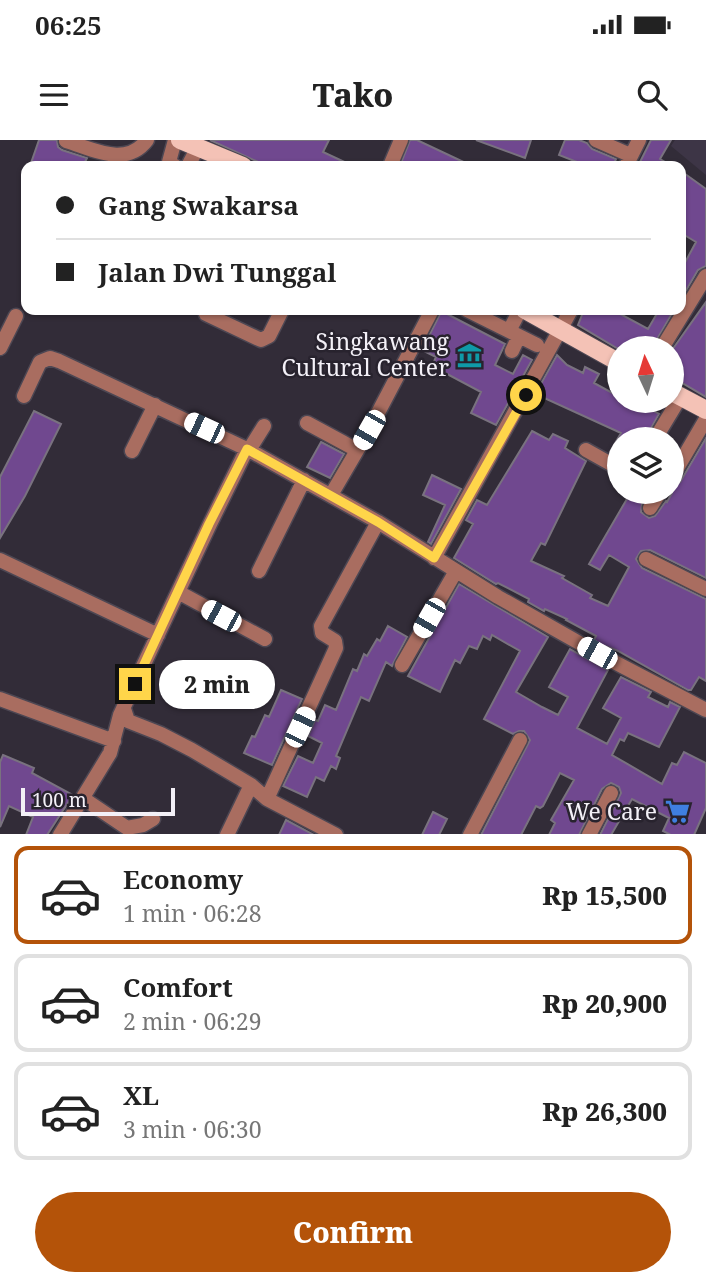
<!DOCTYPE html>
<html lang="en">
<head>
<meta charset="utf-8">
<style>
  :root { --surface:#fff; --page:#f2f2f2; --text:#222; --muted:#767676; --line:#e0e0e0; --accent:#b45309 }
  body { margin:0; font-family:"Noto Serif",serif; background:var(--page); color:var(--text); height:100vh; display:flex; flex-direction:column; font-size:26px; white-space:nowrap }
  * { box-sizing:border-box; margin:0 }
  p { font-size:23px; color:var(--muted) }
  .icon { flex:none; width:38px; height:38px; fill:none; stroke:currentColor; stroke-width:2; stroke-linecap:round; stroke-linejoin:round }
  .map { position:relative; height:694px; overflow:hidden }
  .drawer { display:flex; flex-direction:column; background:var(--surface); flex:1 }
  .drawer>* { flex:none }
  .hud { position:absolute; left:21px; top:21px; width:665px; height:154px; border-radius:14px; box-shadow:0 2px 5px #0004; display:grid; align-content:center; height:154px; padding:0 35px; background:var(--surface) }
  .needle { width:46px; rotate:356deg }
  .controls { position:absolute; left:607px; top:196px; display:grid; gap:14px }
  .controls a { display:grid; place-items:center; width:77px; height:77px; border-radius:50%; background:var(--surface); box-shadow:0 2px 5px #0004; font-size:35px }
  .scale { position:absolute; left:21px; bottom:18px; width:154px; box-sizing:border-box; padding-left:7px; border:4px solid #f3f0f7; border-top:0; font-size:19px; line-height:24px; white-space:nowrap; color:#f3f0f7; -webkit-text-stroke:5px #28232e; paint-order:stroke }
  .end { position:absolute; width:32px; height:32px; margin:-16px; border:9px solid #ffd54a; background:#111; box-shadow:0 0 0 4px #111 }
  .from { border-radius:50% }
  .bubble { position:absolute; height:49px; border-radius:24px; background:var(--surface); box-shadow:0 2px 5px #0004; font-size:23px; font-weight:800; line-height:49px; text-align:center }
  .car { position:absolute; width:21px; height:42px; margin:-21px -10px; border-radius:9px; box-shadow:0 0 5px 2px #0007; background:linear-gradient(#fff 24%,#345 0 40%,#fff 0 76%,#345 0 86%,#fff 0) }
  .hud b { display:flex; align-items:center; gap:24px; height:66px; font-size:26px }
  .hud b+b { border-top:2px solid var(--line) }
  .hud i { width:18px; height:18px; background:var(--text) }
  ul { padding:12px 0 0; list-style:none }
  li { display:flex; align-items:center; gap:21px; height:98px; margin:0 14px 10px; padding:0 21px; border:4px solid var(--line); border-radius:14px }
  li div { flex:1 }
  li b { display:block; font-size:26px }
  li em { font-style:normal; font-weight:800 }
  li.active { border-color:var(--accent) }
  li>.icon { width:63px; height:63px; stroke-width:1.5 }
  .action { display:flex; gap:14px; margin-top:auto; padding:14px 35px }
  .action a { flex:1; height:80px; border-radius:42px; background:var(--accent); color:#fff; font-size:28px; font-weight:800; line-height:80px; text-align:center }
  .status { display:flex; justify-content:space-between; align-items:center; height:49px; padding:0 35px; background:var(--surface); direction:ltr }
  .status svg { height:19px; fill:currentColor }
  header { display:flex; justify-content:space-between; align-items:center; height:91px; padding:0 35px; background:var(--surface); font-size:32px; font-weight:800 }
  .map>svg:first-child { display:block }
  .built { fill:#3d3546 }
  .building { fill:#70488f; stroke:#79727f; stroke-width:2 }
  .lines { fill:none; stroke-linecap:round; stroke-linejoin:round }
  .minor-casing { stroke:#4d4753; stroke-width:17 }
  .major-casing { stroke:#4d4753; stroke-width:20 }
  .minor { stroke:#a96d60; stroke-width:14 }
  .major { stroke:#f4c2b6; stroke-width:18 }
  .route { stroke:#ffd54a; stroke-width:9 }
  .labels { text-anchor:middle; stroke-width:5; stroke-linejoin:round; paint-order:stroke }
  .poi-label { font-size:23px; fill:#f3f0f7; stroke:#28232e; text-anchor:end }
</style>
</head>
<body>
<div class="status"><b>06:25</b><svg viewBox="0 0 49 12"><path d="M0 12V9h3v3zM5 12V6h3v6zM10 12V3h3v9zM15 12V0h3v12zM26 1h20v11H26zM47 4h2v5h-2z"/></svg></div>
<header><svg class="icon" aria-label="menu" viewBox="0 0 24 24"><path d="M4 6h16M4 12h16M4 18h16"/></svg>Tako<svg class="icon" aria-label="search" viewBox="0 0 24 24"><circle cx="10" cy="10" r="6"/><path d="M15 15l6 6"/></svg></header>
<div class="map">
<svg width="706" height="695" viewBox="0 0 706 695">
  <rect width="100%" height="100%" fill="#322c38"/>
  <path class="built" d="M675,0H706V35L671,6Z"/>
  <path class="building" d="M39,0H57L58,7L62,10L87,18L83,26H60L53,24L52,26H30Z
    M210,0H329L323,12L353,26H267Z
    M410,0H417L472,26H400Z
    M476,0H531L525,18Z
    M565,0H579L587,3L592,9L616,19L613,26H587L559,15Z
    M651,0H671L660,19L672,26H638Z
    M681,31L706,49V126L698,130L681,159V130L696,102L681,93Z
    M706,162V257L672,237V210Z
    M442,170H449L447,174L505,204L495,225L513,234L523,215L532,220L496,285L471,273L481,252L432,226L436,217L422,210Z
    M584,170H613L648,189L659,170H674L652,208L620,210L578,185Z
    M557,215L567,225L583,233L585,227L599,234L594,243L620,257V261H636L659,274L645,299H620V318L610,312L621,293L542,257L544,252L538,249Z
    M34,271L61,284L25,356L0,398V337Z
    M532,291L549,300L553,294L568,301L565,308L586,321L545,405L541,403L531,421L564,436L562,438L592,455L590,458L608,466L629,427L609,415L600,430L589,424L631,352L648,353L642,364L641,372L649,378L655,376L666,361L667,362L672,353V347L680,342L706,298V438L650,410L641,411L636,419L642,428L706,459V541L699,537L691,550H688L618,511L602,505L594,500L596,496L566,480L567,479L545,469L544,471L528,462L529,459L498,443L496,444L454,418L473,384L466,380L477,360L487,365Z
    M321,302L344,314L330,338L307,327Z
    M432,335L461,349L431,404L428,402L445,365L423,355Z
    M459,444L548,497L516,552L542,567L558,575L568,557L549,547L570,509L608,530L577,588L607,604L621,578L603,568L621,537L651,552L648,557L668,567L670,562L680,567L659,607L628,593L624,601L620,599L612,615L662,644L672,623L677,625L684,612L706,623V668L694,695H671L663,691L669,678L632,659L611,695H600L621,653L619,647L611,643L602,649L579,695H549L555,683L551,680L574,640L560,633L543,666L540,668L536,666L521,695H481L530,600L524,591H519L513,594L484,579L520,511L492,495L490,500L483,496L477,509L469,506L460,523L455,520L440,552L408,536Z
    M388,486L407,497L392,526L386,522L369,561L361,557L336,616L340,618L336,629L331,626L324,641L316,637L307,657L283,646L298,616L313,623L322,603L308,596L315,580L318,581L325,565L336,570L353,529L357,531L364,514L367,516L377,499L380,501Z
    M281,550L302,559L272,625L244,613L252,596L255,597L265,575L269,577Z
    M3,615L34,628L32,633L73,655L47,695H26L33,677L9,666L0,687V622Z
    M433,672L447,679L439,695H422Z
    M286,680L314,695H279Z"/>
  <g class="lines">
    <defs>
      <path id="minor" d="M596,0L630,15
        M66,1C93,9 126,28 147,0
        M175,26L169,22L175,0
        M188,26L198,7
        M390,26L401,0
        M626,26L639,0
        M205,170L206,174L261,200L269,196L282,170
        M467,170L537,205
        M509,191L520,170
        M0,208L16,176
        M662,208L706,136
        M512,211L519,196
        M24,256L40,222L50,218L59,221L249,310L378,382L498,457L597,513L706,570
        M307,283L357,310
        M655,299L681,256
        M249,310L264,286
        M586,310L620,329
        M132,311L155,265
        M672,337L706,279
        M331,355L369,290L432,170
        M650,368L660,352
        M434,418L571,170
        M646,419L706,449
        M0,420L158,495
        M259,431L304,340
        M178,452L265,499
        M402,525L456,431
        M0,559L114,601
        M124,569L128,581L161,594L192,610L251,645L267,659L336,695
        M84,659L127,688L143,685L153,679
        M267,659L336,508L335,501L322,493L321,486L378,382
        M60,695L110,613L120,575L210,384L247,309
        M227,695L251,645
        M470,695L520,600
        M589,695L611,653"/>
      <path id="major" d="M180,0L243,26
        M525,170L620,223
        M672,252L706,270"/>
    </defs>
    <use href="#minor" class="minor-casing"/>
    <use href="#major" class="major-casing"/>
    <use href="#minor" class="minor"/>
    <use href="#major" class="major"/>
  </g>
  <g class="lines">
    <path class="route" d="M135,544L209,384L247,309L378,382L434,418L526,255"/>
  </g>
  <defs>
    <symbol id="museum-bare" viewBox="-9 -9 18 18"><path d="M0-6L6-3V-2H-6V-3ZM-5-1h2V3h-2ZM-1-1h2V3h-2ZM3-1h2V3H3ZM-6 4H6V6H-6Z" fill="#0f9aa8" stroke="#28232e" stroke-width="2.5" paint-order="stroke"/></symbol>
    <symbol id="supermarket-bare" viewBox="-9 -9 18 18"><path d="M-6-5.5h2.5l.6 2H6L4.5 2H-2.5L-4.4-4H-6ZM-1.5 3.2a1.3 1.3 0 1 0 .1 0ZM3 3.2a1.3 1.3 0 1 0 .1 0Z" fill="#3f7fe0" stroke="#28232e" stroke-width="2.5" paint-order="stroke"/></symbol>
  </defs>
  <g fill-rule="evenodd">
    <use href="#museum-bare" x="452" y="198" width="35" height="35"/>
    <use href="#supermarket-bare" x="660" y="654" width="35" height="35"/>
  </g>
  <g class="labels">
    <g class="poi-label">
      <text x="449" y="210">Singkawang<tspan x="449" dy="26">Cultural Center</tspan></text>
      <text x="657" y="680">We Care</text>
    </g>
  </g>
</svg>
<div class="controls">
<a><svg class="needle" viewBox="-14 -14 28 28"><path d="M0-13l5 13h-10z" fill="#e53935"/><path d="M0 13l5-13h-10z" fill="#767676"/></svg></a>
<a><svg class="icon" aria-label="layers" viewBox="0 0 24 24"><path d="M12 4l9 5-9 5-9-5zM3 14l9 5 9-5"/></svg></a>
</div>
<div class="scale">100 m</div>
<i class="end from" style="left:526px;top:255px"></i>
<i class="end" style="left:135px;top:544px"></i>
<div class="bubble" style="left:159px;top:520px;width:116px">2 min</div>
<i class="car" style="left:204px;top:288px;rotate:295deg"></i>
<i class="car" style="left:369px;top:290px;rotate:210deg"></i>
<i class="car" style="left:221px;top:476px;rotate:298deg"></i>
<i class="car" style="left:429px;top:478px;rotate:210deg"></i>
<i class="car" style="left:597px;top:513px;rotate:299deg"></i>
<i class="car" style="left:300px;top:587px;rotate:25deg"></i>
<div class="hud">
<b><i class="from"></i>Gang Swakarsa</b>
<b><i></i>Jalan Dwi Tunggal</b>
</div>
</div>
<section class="drawer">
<ul>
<li class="active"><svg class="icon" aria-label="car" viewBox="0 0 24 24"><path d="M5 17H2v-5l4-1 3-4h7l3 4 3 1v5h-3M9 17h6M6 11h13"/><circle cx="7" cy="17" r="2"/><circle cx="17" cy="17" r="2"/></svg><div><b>Economy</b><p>1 min · 06:28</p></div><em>Rp 15,500</em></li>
<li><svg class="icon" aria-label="car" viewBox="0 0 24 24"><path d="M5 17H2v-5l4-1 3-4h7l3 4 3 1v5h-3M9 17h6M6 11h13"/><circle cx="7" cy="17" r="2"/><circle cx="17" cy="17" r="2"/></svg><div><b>Comfort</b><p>2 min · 06:29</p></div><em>Rp 20,900</em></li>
<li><svg class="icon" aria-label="car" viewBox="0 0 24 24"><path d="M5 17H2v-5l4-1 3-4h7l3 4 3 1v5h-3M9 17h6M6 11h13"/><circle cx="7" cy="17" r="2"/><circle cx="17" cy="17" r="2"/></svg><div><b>XL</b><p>3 min · 06:30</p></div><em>Rp 26,300</em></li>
</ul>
<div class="action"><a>Confirm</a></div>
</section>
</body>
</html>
